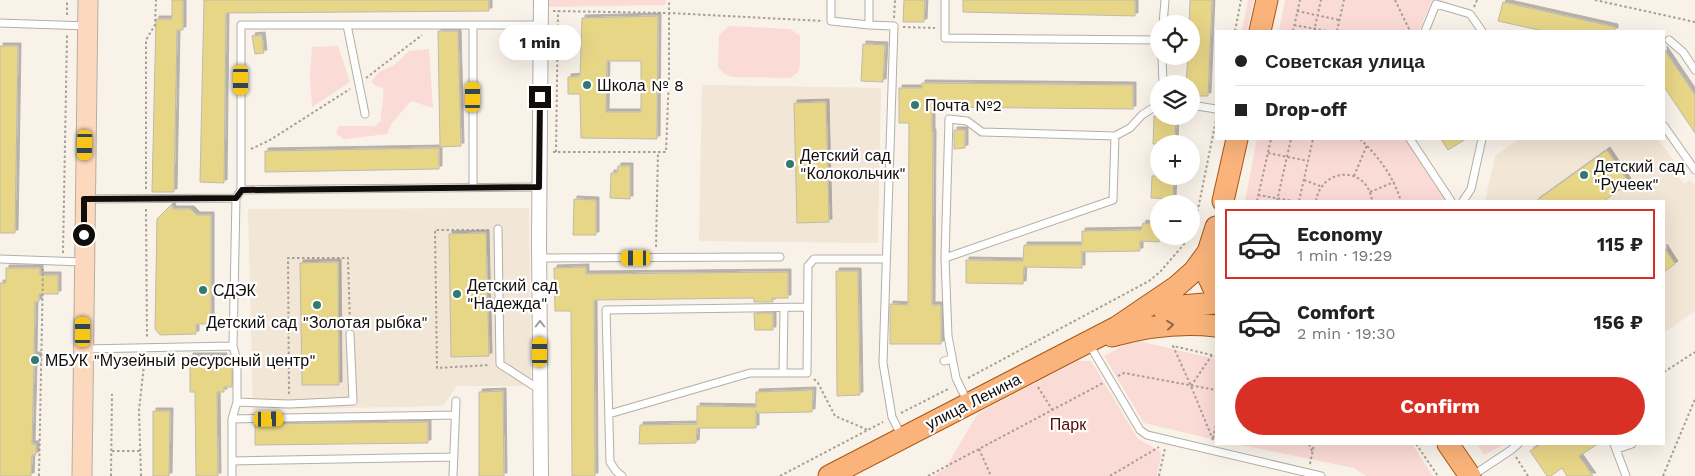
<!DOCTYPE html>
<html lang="en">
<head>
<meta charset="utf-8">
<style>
  :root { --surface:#fff; --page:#f6f6f6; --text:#222; --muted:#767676; --line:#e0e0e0; --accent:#d93025 }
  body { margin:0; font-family:"Work Sans",sans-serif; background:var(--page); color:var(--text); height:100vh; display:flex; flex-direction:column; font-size:19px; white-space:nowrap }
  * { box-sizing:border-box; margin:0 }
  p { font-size:16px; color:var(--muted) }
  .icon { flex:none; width:28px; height:28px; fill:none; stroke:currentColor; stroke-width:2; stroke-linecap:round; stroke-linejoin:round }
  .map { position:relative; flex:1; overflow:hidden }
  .side { position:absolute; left:1215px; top:200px; width:450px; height:245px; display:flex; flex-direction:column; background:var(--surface); border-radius:0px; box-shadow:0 5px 20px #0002 }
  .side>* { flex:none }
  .top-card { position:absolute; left:1215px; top:30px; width:450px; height:110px; border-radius:0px; box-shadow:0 5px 20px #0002; display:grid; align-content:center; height:110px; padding:0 20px; background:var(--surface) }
  .buttons { position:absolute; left:1150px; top:15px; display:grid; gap:10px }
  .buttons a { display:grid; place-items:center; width:50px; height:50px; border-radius:50%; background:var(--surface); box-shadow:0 5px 20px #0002; font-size:25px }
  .end { position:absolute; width:22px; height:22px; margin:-11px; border:6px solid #100d0a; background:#fff; box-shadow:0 0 0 2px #fff }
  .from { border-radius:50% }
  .bubble { position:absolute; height:35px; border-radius:18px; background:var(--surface); box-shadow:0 5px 20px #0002; font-size:16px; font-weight:700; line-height:35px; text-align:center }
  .car { position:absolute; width:15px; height:30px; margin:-15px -8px; border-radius:6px; box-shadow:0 0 4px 1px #0007; background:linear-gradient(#f5c518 24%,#345 0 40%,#f5c518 0 76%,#345 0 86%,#f5c518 0) }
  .top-card b { display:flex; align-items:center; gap:18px; height:48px; font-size:19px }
  .top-card b+b { border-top:1px solid var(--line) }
  .top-card i { width:12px; height:12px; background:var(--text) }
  ul { padding:9px 0 0; list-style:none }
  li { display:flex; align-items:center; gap:15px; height:70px; margin:0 10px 8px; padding:0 10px; border:2px solid transparent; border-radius:0px }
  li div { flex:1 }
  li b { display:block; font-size:19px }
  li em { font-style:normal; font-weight:700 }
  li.selected { border-color:var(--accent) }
  li>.icon { width:45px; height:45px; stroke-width:1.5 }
  .primary-button { display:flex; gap:10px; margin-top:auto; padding:10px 20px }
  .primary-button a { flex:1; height:58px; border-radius:30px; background:var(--accent); color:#fff; font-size:20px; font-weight:700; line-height:58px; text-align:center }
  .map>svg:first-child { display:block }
  .built { fill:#f2e6d6 }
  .green { fill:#fbdbd5 }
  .building { fill:#e8d687; stroke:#bdbab0; fill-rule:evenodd; filter:url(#shadow) }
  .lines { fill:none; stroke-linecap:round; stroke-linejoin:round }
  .lane-casing { stroke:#b5aea5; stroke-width:9 }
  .street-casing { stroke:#b5aea5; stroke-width:16 }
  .secondary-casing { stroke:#b5aea5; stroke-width:21 }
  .primary-casing { stroke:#a65819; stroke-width:23 }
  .path { stroke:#a49f97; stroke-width:2; stroke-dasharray:2.5 2.5; stroke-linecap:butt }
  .lane { stroke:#fff; stroke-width:7 }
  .street { stroke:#fff; stroke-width:14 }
  .secondary { stroke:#fcd9bc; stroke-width:19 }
  .primary { stroke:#fab37a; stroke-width:21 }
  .oneway { stroke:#9f9e9d }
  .oneway2 { stroke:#916848 }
  .route { stroke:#100d0a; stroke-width:6 }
  .poi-dot { fill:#327970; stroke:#fff; stroke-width:2 }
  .labels { text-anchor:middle; stroke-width:4.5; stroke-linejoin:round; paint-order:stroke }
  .poi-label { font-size:16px; fill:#100d0a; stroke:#fff; text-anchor:start }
  .street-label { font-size:16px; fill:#100d0a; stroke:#fff }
  .park-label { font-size:16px; fill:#520a03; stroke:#fff }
</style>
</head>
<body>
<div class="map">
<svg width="1695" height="476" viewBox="0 0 1695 476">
  <defs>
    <filter id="shadow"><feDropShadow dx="3" dy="-3" stdDeviation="0" flood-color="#0004"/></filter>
  </defs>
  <rect width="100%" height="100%" fill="#f9f2e8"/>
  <path class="built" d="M702,85L881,88L878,243L699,241Z
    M1519,139H1658L1674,161L1670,166L1684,184L1690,180L1695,186V311L1664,333V201H1485L1495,156Z
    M529,208L531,380L523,386H457L443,406L253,410L248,209Z"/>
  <path class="green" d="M547,0H666L665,5L546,7Z
    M1248,0H1254L1247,31H1242Z
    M1285,0H1432L1419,31H1279Z
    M732,26L790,29L800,36V65L798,72L790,78L733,77L724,74L718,67L719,35L728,27Z
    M338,46L350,82L312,107L310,77L312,47Z
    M429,49L433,108L411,101L392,123L387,134L344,139L336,133L339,126H375L381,120C380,108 385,101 383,88L376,86L371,82L379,72L394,65L409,51Z
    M1257,139H1406L1448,201H1245Z
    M1134,340L1216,359V440L1144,423L1104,356Z
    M1078,361H1091L1138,439L1160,451L1161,456L1157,476H933L945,469L977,415L982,411Z
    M1236,444H1412L1433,476H1366L1354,468Z
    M1477,444H1503V445L1484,455Z"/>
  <path class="building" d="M172,0H183V30H177L174,192H152L156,19H172Z
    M204,0H489V11L226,13L224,183L200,182Z
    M904,0H925L924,22H903Z
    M963,0H1135V16L963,12Z
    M1190,0H1212L1208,96H1191V84H1186L1188,56H1191V24H1189Z
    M1503,2L1615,27V31H1543L1498,21Z
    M658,16L657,139L581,138L580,94H568V77L580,76L582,18ZM607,61H641V112H606Z
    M438,31H458L461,146L440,147Z
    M262,35L264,53L255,54L252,36Z
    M863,44L885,45L883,82L861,81Z
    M0,46H18L15,233H0Z
    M1664,49L1695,95V133L1664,87Z
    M922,83L1133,85V109L932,107V132H933L932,305H941V344H890V304L908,305L909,123H899V88H922Z
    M826,102L829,222L797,223L794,103Z
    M1154,116H1176L1175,144H1153Z
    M954,130H965V148L954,149Z
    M1441,139H1466L1448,150Z
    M439,148V169L265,172V151Z
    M1607,150L1629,183L1604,201H1536Z
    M618,166H630V199L610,198L611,173H617Z
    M1152,176H1174L1173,199L1151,198Z
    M574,199L596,200V235H573Z
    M172,204L173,209H191L197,215H211V324H196V334L160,335L155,329L157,219Z
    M1159,209V242L1140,241V251L1082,252V251V268L1024,267L1023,284L966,283V260L1023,261L1024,245H1082V231L1141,230L1143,223L1149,224Z
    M486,233L489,356L451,357L449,234Z
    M1664,247L1675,264L1664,272Z
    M338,262L339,385H302L300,263Z
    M586,267V274L788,272V298H772L773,302H754V298L594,300L595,476H572L571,311H555L554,268Z
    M6,268H40V275H58V294H39V302H35L34,355H38V366H34L32,444H36V455H32L31,476H0V283H6Z
    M836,271H858L860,395L837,396Z
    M754,313H773V330H755Z
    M190,356H224L225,368L232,367V387H224V392H217L218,476H196L195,392H190Z
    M813,390L812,412L756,413V411V428H697L696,443L639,444L640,425L697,424V406L756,407V392Z
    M503,391L504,476H479V392Z
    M153,411H170L169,476H153Z
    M428,422V443L255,445V424Z
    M1541,444H1598L1579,456L1593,476H1567L1562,468L1551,476H1547L1530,451Z"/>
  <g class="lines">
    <defs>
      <path id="lane" d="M831,0V21L869,25
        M869,0V25L894,26L883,363L892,417L901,435
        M945,0V38L1159,40
        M0,23L87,26
        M1163,24L1165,0
        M347,25L365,114
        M1425,31L1436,4L1470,14L1482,31
        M1669,40L1683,52L1695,70
        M1162,56L1163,84
        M1191,105L1216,109
        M1664,126L1695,170
        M1410,139L1451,201
        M473,187V25H541
        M241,190V25H473
        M86,199L236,198
        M1463,201L1471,189L1482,139
        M498,229L500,364L540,390
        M539,258L780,257
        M945,258L1113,200L1115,136
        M0,259L83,262
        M1089,344L1140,430L1147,435L1321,476
        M84,349L233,346
        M944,361L952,359
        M783,373L784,308
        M237,402L289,404L353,401L350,334
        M968,403L956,378L948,336L945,258L949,119L967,121L982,132L1115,136L1130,128L1142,115L1159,104
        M609,414L750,373H807L808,266L814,259H886
        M232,419L455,415
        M1614,444L1626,476
        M1617,449L1632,444
        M232,461L454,457
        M232,476V419L237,402V361L233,346L236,198L241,190L539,187
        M453,476L456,401
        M622,476L616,471L610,462L606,310L807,307
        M1472,476L1511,450L1518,444"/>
      <path id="street" d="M541,0L539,241L541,476"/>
      <path id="secondary" d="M82,476L88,0"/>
      <path id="primary" d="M1260,31L1267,0
        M1223,201L1237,139
        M1208,252L1207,274L1216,293
        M1164,310L1181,306L1216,303
        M1112,336C1147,326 1181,322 1216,326
        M1448,444L1470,476
        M829,476L1117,327L1176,287L1194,271L1208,252L1216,227"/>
    </defs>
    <use href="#lane" class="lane-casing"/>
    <use href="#street" class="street-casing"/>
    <use href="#secondary" class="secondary-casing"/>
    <use href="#primary" class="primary-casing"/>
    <path class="path" d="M1395,0L1410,31
      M1595,0L1695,22
      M1474,7L1477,0
      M553,11L669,13L823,21
      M1297,11L1339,20
      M67,15V0
      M894,18L895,0
      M1294,25L1327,31
      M903,27L935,28
      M1235,31L1241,0
      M1293,31L1300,0
      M1314,31L1321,0
      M1337,31L1344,0
      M366,78L422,35
      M1360,139C1379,157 1393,176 1401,201
      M251,149L270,140L350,89
      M553,152H666L669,77V0
      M556,152L558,11
      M1268,153L1308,161
      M1354,176L1367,145
      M1304,180L1320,186
      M146,189V40L155,25L156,0
      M1370,192L1394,182
      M1258,195L1293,201
      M1257,201L1271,139
      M1277,201L1291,139
      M1299,201L1313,139
      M1316,201C1322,166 1368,166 1372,201
      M146,209L147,339
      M489,230H435L437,368L490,365
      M1191,236L1194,229L1216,120
      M656,247L658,152
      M63,253L67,35
      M1664,372L1695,352
      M1118,376L1124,373L1216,390
      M968,378L1149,281L1160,272L1191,236
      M814,379L818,383L835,416L868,430
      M1191,386L1212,355
      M1038,387L1053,411
      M289,394L288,258H348L350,324
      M901,413L950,388
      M1213,438L1216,424
      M1213,440L1191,386L1173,346L1216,356
      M1309,444L1312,451
      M1416,444L1438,476
      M979,449L991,476
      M112,451H140
      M1516,457L1528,476
      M1310,464L1314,444
      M39,476L43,269
      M111,476L112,394
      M141,476L139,410L145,356
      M780,476L883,422
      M928,476L1103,383
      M1110,476L1159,447
      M1159,476L1165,448
      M1663,476L1695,399"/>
    <use href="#lane" class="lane"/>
    <use href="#street" class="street"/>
    <use href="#secondary" class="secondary"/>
    <use href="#primary" class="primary"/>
  </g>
  <defs><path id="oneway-chevron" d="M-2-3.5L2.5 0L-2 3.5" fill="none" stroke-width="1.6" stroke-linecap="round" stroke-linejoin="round" transform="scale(1.25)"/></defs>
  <use class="oneway" href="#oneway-chevron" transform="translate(540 324) rotate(-90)"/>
  <use class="oneway2" href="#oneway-chevron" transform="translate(1170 325) rotate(-6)"/>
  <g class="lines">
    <path class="route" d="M84,235V199L236,198L242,190L539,187L540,97"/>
  </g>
  <g class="poi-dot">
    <circle cx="587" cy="85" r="5"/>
    <circle cx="915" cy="105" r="5"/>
    <circle cx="790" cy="164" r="5"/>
    <circle cx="1584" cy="175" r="5"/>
    <circle cx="203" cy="290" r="5"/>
    <circle cx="457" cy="294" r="5"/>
    <circle cx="317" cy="305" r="5"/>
    <circle cx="35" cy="360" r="5"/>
  </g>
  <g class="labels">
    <g class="poi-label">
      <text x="597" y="91">Школа № 8</text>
      <text x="925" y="111">Почта №2</text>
      <text x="800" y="161">Детский сад<tspan x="800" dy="18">"Колокольчик"</tspan></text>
      <text x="1594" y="172">Детский сад<tspan x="1594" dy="18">"Ручеек"</tspan></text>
      <text x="467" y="291">Детский сад<tspan x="467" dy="18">"Надежда"</tspan></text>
      <text x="213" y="296">СДЭК</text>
      <text x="317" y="328" text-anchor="middle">Детский сад "Золотая рыбка"</text>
      <text x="45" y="366">МБУК "Музейный ресурсный центр"</text>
    </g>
    <g class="street-label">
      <text transform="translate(973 401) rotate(-27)" y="6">улица Ленина</text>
    </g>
    <g class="park-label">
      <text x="1068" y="430">Парк</text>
    </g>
  </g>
</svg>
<div class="buttons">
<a><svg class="icon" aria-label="locate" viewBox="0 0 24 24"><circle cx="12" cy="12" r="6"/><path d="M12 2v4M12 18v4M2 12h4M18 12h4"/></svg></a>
<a><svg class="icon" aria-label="layers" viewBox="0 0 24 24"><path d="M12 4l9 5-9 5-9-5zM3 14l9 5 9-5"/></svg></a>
<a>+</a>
<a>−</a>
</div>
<i class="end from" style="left:84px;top:235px"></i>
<i class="end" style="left:540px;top:97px"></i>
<div class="bubble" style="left:499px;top:25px;width:82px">1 min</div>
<i class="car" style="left:241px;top:80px;rotate:180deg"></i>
<i class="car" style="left:473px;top:97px;rotate:0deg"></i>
<i class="car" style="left:85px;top:145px;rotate:181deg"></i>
<i class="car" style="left:636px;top:258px;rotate:270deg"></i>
<i class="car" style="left:83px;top:332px;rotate:0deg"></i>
<i class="car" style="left:540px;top:352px;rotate:0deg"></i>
<i class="car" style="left:269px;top:419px;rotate:89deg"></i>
<div class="top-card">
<b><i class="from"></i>Советская улица</b>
<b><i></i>Drop-off</b>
</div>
<section class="side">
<ul>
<li class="selected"><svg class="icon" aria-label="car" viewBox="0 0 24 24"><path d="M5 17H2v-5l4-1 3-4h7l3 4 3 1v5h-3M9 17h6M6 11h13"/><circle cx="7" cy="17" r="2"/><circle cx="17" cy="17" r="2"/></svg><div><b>Economy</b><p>1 min · 19:29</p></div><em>115 ₽</em></li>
<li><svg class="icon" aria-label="car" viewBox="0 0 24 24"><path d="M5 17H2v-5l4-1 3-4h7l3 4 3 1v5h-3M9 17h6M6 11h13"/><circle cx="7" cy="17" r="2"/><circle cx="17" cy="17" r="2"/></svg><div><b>Comfort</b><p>2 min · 19:30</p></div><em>156 ₽</em></li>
</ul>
<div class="primary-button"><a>Confirm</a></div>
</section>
</div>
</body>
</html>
